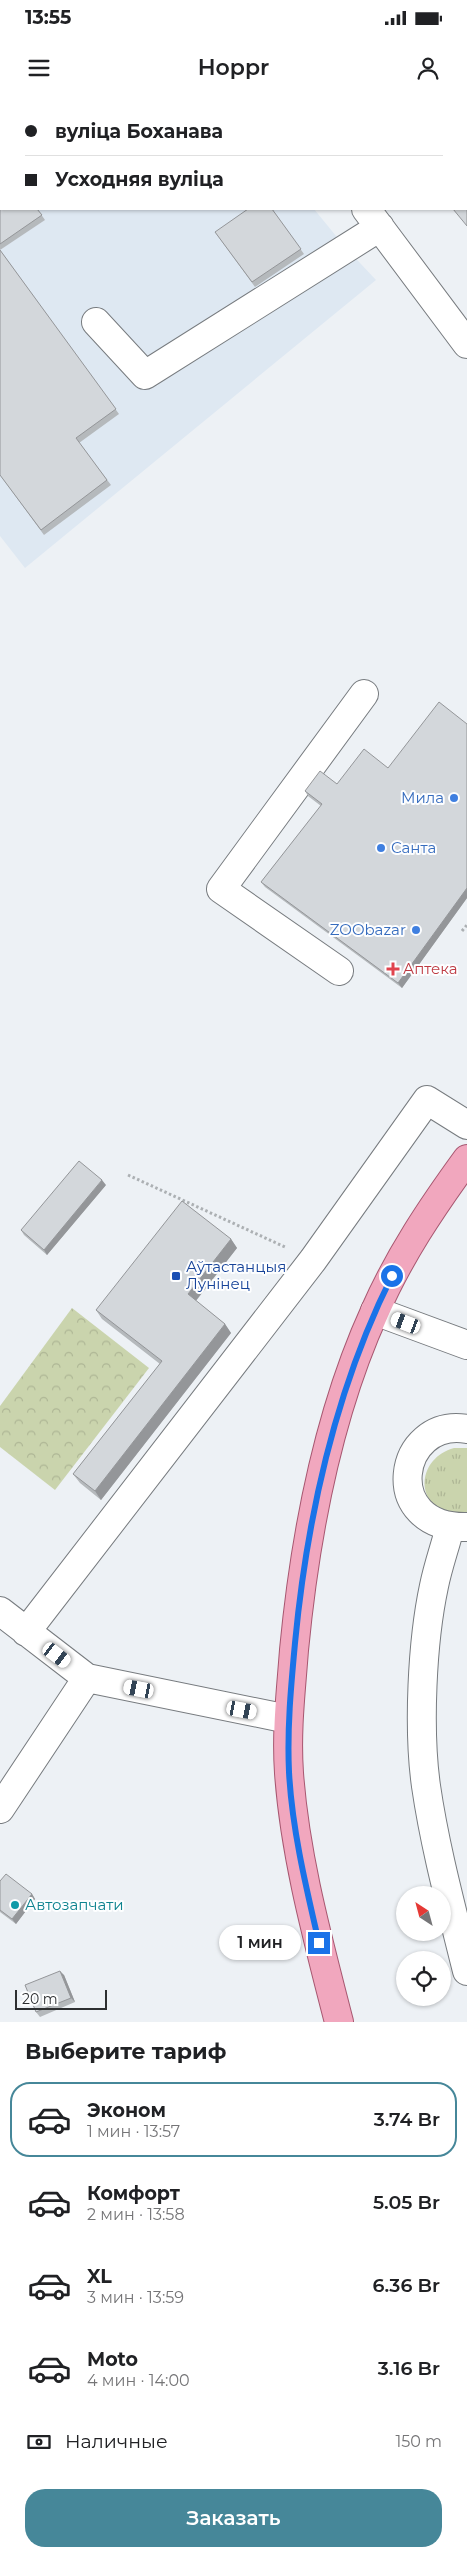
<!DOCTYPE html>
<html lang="ru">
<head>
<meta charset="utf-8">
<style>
  :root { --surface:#fff; --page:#f2f2f2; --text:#202124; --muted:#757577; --line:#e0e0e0; --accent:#468799 }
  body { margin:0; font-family:Montserrat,sans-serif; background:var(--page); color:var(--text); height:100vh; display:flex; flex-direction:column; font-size:19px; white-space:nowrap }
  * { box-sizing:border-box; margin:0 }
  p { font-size:16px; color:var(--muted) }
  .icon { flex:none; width:28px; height:28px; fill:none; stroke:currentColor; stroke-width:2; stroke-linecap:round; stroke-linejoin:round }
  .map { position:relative; height:1922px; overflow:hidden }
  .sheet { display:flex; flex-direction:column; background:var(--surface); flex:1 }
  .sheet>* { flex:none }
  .guide { position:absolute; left:0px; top:0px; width:468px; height:110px; box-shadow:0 1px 4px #0004; display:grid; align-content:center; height:110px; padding:0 25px; background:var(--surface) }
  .needle { width:32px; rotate:324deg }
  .tools { position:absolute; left:396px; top:1786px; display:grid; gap:10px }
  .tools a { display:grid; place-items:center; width:55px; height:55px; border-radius:50%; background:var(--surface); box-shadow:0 1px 4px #0004; font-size:25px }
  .scale { position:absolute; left:15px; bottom:12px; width:92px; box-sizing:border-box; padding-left:5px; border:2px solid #2d2f31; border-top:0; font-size:14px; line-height:18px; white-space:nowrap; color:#2d2f31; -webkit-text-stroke:4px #fdfeff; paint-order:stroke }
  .end { position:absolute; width:22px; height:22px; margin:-11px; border:6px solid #1a73e8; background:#fff; box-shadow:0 0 0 2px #fff }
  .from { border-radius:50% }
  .bubble { position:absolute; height:35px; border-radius:18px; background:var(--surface); box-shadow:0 1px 4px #0004; font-size:16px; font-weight:600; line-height:35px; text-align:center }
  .car { position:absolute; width:15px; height:30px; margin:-15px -8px; border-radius:6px; box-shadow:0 0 4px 1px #0007; background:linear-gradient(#fff 24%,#345 0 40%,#fff 0 76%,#345 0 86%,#fff 0) }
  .guide b { display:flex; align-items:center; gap:18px; height:48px; font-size:19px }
  .guide b+b { border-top:1px solid var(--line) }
  .guide i { width:12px; height:12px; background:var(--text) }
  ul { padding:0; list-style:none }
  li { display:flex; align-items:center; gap:15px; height:75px; margin:0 10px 8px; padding:0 15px; border:2px solid transparent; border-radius:20px }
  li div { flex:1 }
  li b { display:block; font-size:19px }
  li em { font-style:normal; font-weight:600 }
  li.active { border-color:var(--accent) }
  li>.icon { width:45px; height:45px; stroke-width:1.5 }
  h2 { padding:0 25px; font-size:22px; line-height:60px }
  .pay { display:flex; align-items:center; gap:12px; height:55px; padding:0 25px; font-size:19px }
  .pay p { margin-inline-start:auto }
  .primary-button { display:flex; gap:10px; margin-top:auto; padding:10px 25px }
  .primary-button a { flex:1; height:58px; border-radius:20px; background:var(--accent); color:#fff; font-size:20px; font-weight:600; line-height:58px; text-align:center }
  .status { display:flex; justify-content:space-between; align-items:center; height:35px; padding:0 25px; background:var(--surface); direction:ltr }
  .status svg { height:14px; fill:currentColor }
  header { display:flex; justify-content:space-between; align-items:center; height:65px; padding:0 25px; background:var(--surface); font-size:22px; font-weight:600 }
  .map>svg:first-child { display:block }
  .built { fill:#dee8f2 }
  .grass { fill:url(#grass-tufts) }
  .forest { fill:url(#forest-crowns) }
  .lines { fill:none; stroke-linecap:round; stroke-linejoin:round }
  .minor-casing { stroke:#777b7f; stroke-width:30 }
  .major-casing { stroke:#a75770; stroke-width:30 }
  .path { stroke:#acb0b3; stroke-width:3; stroke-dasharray:2.5 2.5; stroke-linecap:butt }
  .minor { stroke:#fff; stroke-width:28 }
  .major { stroke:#f1a7be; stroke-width:28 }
  .wall { fill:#b5b9bc }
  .shaded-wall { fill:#949699 }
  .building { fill:#d3d7db; stroke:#949699 }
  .route { stroke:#1a73e8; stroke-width:6 }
  .shop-dot { fill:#3f7fe0; stroke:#fdfeff; stroke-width:2 }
  .health-dot { fill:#e0444e; stroke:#fdfeff; stroke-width:2 }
  .transit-dot { fill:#1a4fb4; stroke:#fdfeff; stroke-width:2 }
  .culture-dot { fill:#0f9aa8; stroke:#fdfeff; stroke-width:2 }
  .labels { text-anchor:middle; stroke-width:4; stroke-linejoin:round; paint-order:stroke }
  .shop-label { font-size:15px; fill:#366cbe; stroke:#fdfeff; text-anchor:end }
  .health-label { font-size:15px; fill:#be3a42; stroke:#fdfeff; text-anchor:start }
  .transit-label { font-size:15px; fill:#164399; stroke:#fdfeff; text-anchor:start }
  .culture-label { font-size:15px; fill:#0d838f; stroke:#fdfeff; text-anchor:start }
</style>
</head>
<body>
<div class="status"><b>13:55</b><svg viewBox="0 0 49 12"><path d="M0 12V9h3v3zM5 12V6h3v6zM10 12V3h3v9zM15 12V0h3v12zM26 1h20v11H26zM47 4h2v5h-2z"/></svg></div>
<header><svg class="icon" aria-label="menu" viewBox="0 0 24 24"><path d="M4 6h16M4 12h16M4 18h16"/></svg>Hoppr<svg class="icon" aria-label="person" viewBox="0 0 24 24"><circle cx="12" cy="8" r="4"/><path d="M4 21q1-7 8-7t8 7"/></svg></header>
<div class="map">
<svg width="467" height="1922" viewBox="0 0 467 1922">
  <defs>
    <pattern id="grass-tufts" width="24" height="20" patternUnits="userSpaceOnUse" patternTransform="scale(1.25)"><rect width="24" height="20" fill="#cad4ad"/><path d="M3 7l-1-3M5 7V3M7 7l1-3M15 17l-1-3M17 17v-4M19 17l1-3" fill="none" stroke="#aeb695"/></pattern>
    <pattern id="forest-crowns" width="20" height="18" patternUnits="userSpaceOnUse" patternTransform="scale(1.25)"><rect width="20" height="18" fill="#cad4ad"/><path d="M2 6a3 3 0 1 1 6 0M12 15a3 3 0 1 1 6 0" fill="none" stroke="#aeb695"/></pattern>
  </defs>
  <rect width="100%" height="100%" fill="#edf1f5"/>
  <path class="built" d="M0,0H227L1,1V109H314L345,147L376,180L25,468L0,436Z"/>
  <path class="grass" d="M454,1348H467V1415C462,1415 456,1417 451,1415C413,1403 418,1358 454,1348Z"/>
  <path class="forest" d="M72,1208L149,1268L55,1390L0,1347V1306Z"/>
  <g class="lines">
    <defs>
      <path id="minor" d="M281,0L282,1
        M44,1L46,0
        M0,34L1,33
        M366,109L467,244
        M96,222L145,275L380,127
        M339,871L221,789L364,594
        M375,1211L467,1245
        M467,1329C397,1317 379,1429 467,1427
        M450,1427C445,1447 438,1466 434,1486C422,1542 418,1629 426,1686C435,1748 452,1810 467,1871
        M0,1511L87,1578L288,1619
        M26,1532L313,1160L427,1000L467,1025
        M0,1709L87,1578"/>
      <path id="major" d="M339,1922C318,1840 295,1757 289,1673C286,1631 291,1591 294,1550C305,1435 327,1316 375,1211C399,1156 432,1107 467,1059"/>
    </defs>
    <use href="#minor" class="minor-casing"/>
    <use href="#major" class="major-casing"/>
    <path class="path" d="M462,831L467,825
      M128,1075L285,1147"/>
    <use href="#minor" class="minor"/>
    <use href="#major" class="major"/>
  </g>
  <path class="wall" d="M0,72L1,109H40L38,110L45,120L0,150L119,314L79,343L111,385L44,435L0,375Z
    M272,109L304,154L255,187L215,132Z
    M467,624V798L402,888L265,787L261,782L321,706L308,696L305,691L337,684L388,668Z
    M106,1085L47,1155L24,1135L21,1130Z
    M231,1139L237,1148L196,1201L225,1224L231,1233L101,1400L80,1383L73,1374L160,1264L102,1219L96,1210Z
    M0,1781L32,1794L35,1799L16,1824L0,1812Z
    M64,1875L75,1902L40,1917L36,1912Z"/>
  <path class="shaded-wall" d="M467,788V798L402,888L398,883Z
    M102,1080L106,1085L47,1155L44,1150Z
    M231,1139L237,1148L194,1203L188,1194Z
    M225,1224L231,1233L101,1400L95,1391Z
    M32,1794L35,1799L16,1824L12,1819Z
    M60,1871L64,1875L75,1902L71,1898Z"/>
  <path class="building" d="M85,0H117L118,1H86Z
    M368,0H448L449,1H369Z
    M1,71V109H37L42,115L0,144V72Z
    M467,86V126L453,109H466V87Z
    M248,109H272L301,149L252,182L215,132Z
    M0,150L116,309L76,338L107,380L41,430L0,375Z
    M439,602L467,624V788L398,883L261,782L322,704L305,691L320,671L337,684L364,649L388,668Z
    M79,1061L102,1080L44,1150L21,1130Z
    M182,1101L231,1139L188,1194L225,1224L95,1391L73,1374L162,1261L96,1210Z
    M6,1774L32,1794L12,1819L0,1810V1781Z
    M60,1871L71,1898L36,1912L25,1885Z"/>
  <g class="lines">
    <path class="route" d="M319,1843C306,1787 292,1729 289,1672C287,1628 291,1586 295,1543C307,1417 335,1290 392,1176"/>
  </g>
  <g class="shop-dot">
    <circle cx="454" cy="698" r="5"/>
    <circle cx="381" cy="748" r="5"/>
    <circle cx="416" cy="830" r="5"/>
  </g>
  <path class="health-dot" d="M390.5 861.5h5v5h5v5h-5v5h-5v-5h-5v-5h5z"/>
  <rect class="transit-dot" x="171" y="1171" width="10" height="10" rx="2.5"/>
  <circle class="culture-dot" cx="15" cy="1805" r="5"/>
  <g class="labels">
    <g class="shop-label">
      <text x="444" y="703">Мила</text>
      <text x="391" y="753" text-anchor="start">Санта</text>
      <text x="406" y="835">ZOObazar</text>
    </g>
    <g class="health-label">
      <text x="403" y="874">Аптека</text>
    </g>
    <g class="transit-label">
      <text x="186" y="1172">Аўтастанцыя<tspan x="186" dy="17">Лунінец</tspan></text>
    </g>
    <g class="culture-label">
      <text x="25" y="1810">Автозапчати</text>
    </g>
  </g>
</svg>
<div class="tools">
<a><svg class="needle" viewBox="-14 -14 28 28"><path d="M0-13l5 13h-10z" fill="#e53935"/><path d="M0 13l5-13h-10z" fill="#757577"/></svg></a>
<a><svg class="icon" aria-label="locate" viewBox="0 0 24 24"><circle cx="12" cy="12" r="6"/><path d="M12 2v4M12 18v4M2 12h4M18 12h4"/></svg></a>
</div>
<div class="scale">20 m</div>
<i class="end from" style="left:392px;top:1176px"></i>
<i class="end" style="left:319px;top:1843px"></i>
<div class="bubble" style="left:219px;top:1825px;width:82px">1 мин</div>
<i class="car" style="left:406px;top:1223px;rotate:291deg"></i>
<i class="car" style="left:57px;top:1555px;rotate:127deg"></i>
<i class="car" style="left:139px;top:1589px;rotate:281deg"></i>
<i class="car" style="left:242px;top:1610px;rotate:101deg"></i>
<div class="guide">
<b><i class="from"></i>вуліца Боханава</b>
<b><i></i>Усходняя вуліца</b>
</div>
</div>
<section class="sheet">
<h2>Выберите тариф</h2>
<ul>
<li class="active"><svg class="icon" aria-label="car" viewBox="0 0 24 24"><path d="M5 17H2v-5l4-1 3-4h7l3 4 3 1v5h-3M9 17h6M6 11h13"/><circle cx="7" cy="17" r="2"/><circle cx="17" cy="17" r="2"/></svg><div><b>Эконом</b><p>1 мин · 13:57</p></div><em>3.74 Br</em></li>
<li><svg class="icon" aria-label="car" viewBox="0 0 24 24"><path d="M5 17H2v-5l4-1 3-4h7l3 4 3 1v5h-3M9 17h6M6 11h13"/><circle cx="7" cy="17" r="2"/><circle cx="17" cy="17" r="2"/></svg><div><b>Комфорт</b><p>2 мин · 13:58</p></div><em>5.05 Br</em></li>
<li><svg class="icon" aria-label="car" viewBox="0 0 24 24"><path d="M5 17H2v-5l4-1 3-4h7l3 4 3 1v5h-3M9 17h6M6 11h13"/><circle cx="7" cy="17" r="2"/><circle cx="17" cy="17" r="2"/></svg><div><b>XL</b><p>3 мин · 13:59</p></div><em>6.36 Br</em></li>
<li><svg class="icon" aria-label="car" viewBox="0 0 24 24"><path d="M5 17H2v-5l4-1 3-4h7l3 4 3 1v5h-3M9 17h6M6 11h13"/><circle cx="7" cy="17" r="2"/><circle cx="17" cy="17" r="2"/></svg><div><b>Moto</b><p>4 мин · 14:00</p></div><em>3.16 Br</em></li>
</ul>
<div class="pay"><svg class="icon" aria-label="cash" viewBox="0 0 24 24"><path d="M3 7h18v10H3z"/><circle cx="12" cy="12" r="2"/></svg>Наличные<p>150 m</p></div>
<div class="primary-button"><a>Заказать</a></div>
</section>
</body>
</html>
